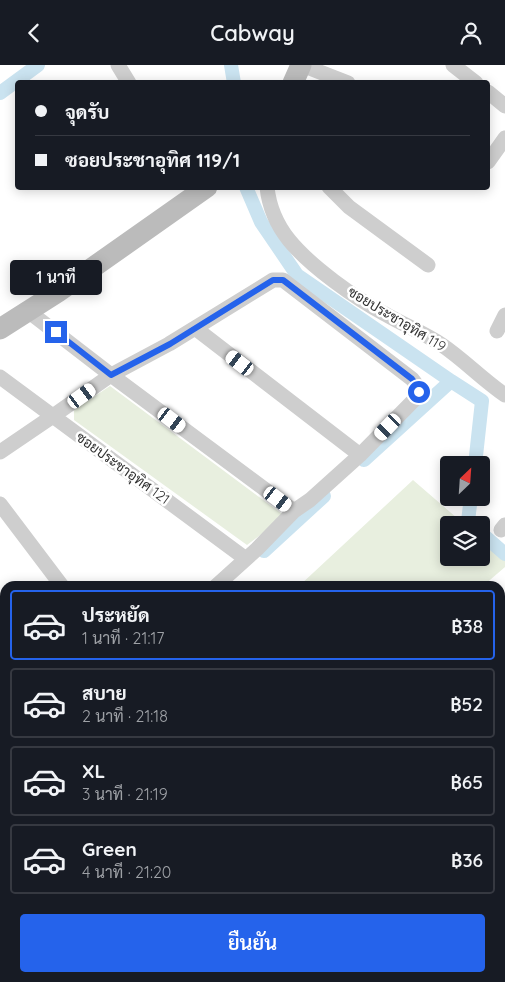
<!DOCTYPE html>
<html lang="th">
<head>
<meta charset="utf-8">
<style>
  :root { --surface:#171b24; --page:#20242c; --text:#f1f3f6; --muted:#9ea1a6; --line:#363941; --accent:#2563eb }
  body { margin:0; font-family:Quicksand,Sarabun,sans-serif; background:var(--page); color:var(--text); height:100vh; display:flex; flex-direction:column; font-size:19px; white-space:nowrap }
  * { box-sizing:border-box; margin:0 }
  p { font-size:16px; color:var(--muted) }
  .icon { flex:none; width:28px; height:28px; fill:none; stroke:currentColor; stroke-width:2; stroke-linecap:round; stroke-linejoin:round }
  .map { position:relative; flex:1; overflow:hidden }
  .side { position:absolute; left:0px; top:516px; width:505px; height:401px; display:flex; flex-direction:column; background:var(--surface); border-radius:15px 15px 0 0; box-shadow:0 2px 12px #0003 }
  .side>* { flex:none }
  .banner { position:absolute; left:15px; top:15px; width:475px; height:110px; border-radius:5px; box-shadow:0 2px 12px #0003; display:grid; align-content:center; height:110px; padding:0 20px; background:var(--surface) }
  .needle { width:32px; rotate:25deg }
  .controls { position:absolute; left:440px; top:391px; display:grid; gap:10px }
  .controls a { display:grid; place-items:center; width:50px; height:50px; border-radius:5px; background:var(--surface); box-shadow:0 2px 12px #0003; font-size:25px }
  .end { position:absolute; width:22px; height:22px; margin:-11px; border:6px solid #2563eb; background:#fff; box-shadow:0 0 0 2px #fff }
  .from { border-radius:50% }
  .bubble { position:absolute; height:35px; border-radius:5px; background:var(--surface); box-shadow:0 2px 12px #0003; font-size:16px; font-weight:600; line-height:35px; text-align:center }
  .car { position:absolute; width:15px; height:30px; margin:-15px -8px; border-radius:6px; box-shadow:0 0 4px 1px #0007; background:linear-gradient(#fff 24%,#345 0 40%,#fff 0 76%,#345 0 86%,#fff 0) }
  .banner b { display:flex; align-items:center; gap:18px; height:48px; font-size:19px }
  .banner b+b { border-top:1px solid var(--line) }
  .banner i { width:12px; height:12px; background:var(--text) }
  ul { padding:9px 0 0; list-style:none }
  li { display:flex; align-items:center; gap:15px; height:70px; margin:0 10px 8px; padding:0 10px; border:2px solid var(--line); border-radius:5px }
  li div { flex:1 }
  li b { display:block; font-size:19px }
  li em { font-style:normal; font-weight:600 }
  li.active { border-color:var(--accent) }
  li>.icon { width:45px; height:45px; stroke-width:1.5 }
  .primary-button { display:flex; gap:10px; margin-top:auto; padding:10px 20px }
  .primary-button a { flex:1; height:58px; border-radius:5px; background:var(--accent); color:#fff; font-size:20px; font-weight:600; line-height:58px; text-align:center }
  header { display:flex; justify-content:space-between; align-items:center; height:65px; padding:0 20px; background:var(--surface); font-size:22px; font-weight:600 }
  .map>svg:first-child { display:block }
  .green { fill:#e8efdf }
  .water { fill:#cae3f0 }
  .lines { fill:none; stroke-linecap:round; stroke-linejoin:round }
  .canal { stroke:#cae3f0; stroke-width:14 }
  .minor { stroke:#cecece; stroke-width:15 }
  .secondary { stroke:#bbb; stroke-width:21 }
  .route { stroke:#2563eb; stroke-width:6 }
  .labels { text-anchor:middle; stroke-width:5; stroke-linejoin:round; paint-order:stroke }
  .street-label { font-size:14px; fill:#313131; stroke:#fff }
</style>
</head>
<body>
<header><svg class="icon" aria-label="back" viewBox="0 0 24 24"><path d="M15 5l-7 7 7 7"/></svg>Cabway<svg class="icon" aria-label="person" viewBox="0 0 24 24"><circle cx="12" cy="8" r="4"/><path d="M4 21q1-7 8-7t8 7"/></svg></header>
<div class="map">
<svg width="505" height="917" viewBox="0 0 505 917">
  <rect width="100%" height="100%" fill="#fff"/>
  <path class="green" d="M110,321L282,449L272,461L247,480L74,355V345Z
    M413,415L465,460H449V492H481V474L505,495V502L483,521H299Z
    M5,783V857L0,861V788Z
    M5,872V912L43,913L38,917H0V877Z"/>
  <path class="water" d="M500,621L505,625V686L500,682Z"/>
  <g class="lines">
    <path class="canal" d="M231,0L234,18
      M0,28L38,0
      M246,122L261,157L297,210L451,316L482,336L475,400
      M364,395L451,316
      M471,432L468,456L473,460
      M481,468L505,489
      M264,486L324,431"/>
    <path class="minor" d="M118,0L129,18
      M302,0L348,18
      M453,0L476,18
      M488,27L505,41
      M488,97L505,73
      M267,122C269,141 277,160 289,175C310,201 356,234 385,249C404,260 424,268 442,280C464,295 483,315 505,330
      M329,122L349,142L428,200
      M28,246L111,310L294,446
      M195,263L360,390
      M497,266L505,250
      M0,312L246,494
      M0,387L53,351L111,310L169,279L273,215H283L412,314C418,321 420,325 416,333L360,390L310,435L294,446L257,484L216,521
      M0,439L62,521
      M501,465L505,460
      M500,561L505,556
      M500,599L505,603
      M0,619L5,625
      M0,718L5,714
      M500,760L505,765
      M0,869L5,864
      M500,882L505,887
      M206,912L210,917
      M311,912L314,917
      M419,912L422,917
      M111,917L116,912"/>
    <path class="secondary" d="M293,18L301,0
      M0,264L58,227L207,122"/>
  </g>
  <g class="lines">
    <path class="route" d="M56,267L111,310L170,279L273,215H283L412,314L418,322L419,327"/>
  </g>
  <g class="labels">
    <g class="street-label">
      <text transform="translate(397 254) rotate(31)" y="5">ซอยประชาอุทิศ 119</text>
      <text transform="translate(123 403) rotate(36)" y="5">ซอยประชาอุทิศ 121</text>
    </g>
  </g>
</svg>
<div class="controls">
<a><svg class="needle" viewBox="-14 -14 28 28"><path d="M0-13l5 13h-10z" fill="#e53935"/><path d="M0 13l5-13h-10z" fill="#9ea1a6"/></svg></a>
<a><svg class="icon" aria-label="layers" viewBox="0 0 24 24"><path d="M12 4l9 5-9 5-9-5zM3 14l9 5 9-5"/></svg></a>
</div>
<i class="end from" style="left:419px;top:327px"></i>
<i class="end" style="left:56px;top:267px"></i>
<div class="bubble" style="left:10px;top:195px;width:92px">1 นาที</div>
<i class="car" style="left:240px;top:298px;rotate:307deg"></i>
<i class="car" style="left:82px;top:331px;rotate:54deg"></i>
<i class="car" style="left:172px;top:355px;rotate:127deg"></i>
<i class="car" style="left:388px;top:362px;rotate:224deg"></i>
<i class="car" style="left:278px;top:434px;rotate:127deg"></i>
<div class="banner">
<b><i class="from"></i>จุดรับ</b>
<b><i></i>ซอยประชาอุทิศ 119/1</b>
</div>
<section class="side">
<ul>
<li class="active"><svg class="icon" aria-label="car" viewBox="0 0 24 24"><path d="M5 17H2v-5l4-1 3-4h7l3 4 3 1v5h-3M9 17h6M6 11h13"/><circle cx="7" cy="17" r="2"/><circle cx="17" cy="17" r="2"/></svg><div><b>ประหยัด</b><p>1 นาที · 21:17</p></div><em>฿38</em></li>
<li><svg class="icon" aria-label="car" viewBox="0 0 24 24"><path d="M5 17H2v-5l4-1 3-4h7l3 4 3 1v5h-3M9 17h6M6 11h13"/><circle cx="7" cy="17" r="2"/><circle cx="17" cy="17" r="2"/></svg><div><b>สบาย</b><p>2 นาที · 21:18</p></div><em>฿52</em></li>
<li><svg class="icon" aria-label="car" viewBox="0 0 24 24"><path d="M5 17H2v-5l4-1 3-4h7l3 4 3 1v5h-3M9 17h6M6 11h13"/><circle cx="7" cy="17" r="2"/><circle cx="17" cy="17" r="2"/></svg><div><b>XL</b><p>3 นาที · 21:19</p></div><em>฿65</em></li>
<li><svg class="icon" aria-label="car" viewBox="0 0 24 24"><path d="M5 17H2v-5l4-1 3-4h7l3 4 3 1v5h-3M9 17h6M6 11h13"/><circle cx="7" cy="17" r="2"/><circle cx="17" cy="17" r="2"/></svg><div><b>Green</b><p>4 นาที · 21:20</p></div><em>฿36</em></li>
</ul>
<div class="primary-button"><a>ยืนยัน</a></div>
</section>
</div>
</body>
</html>
